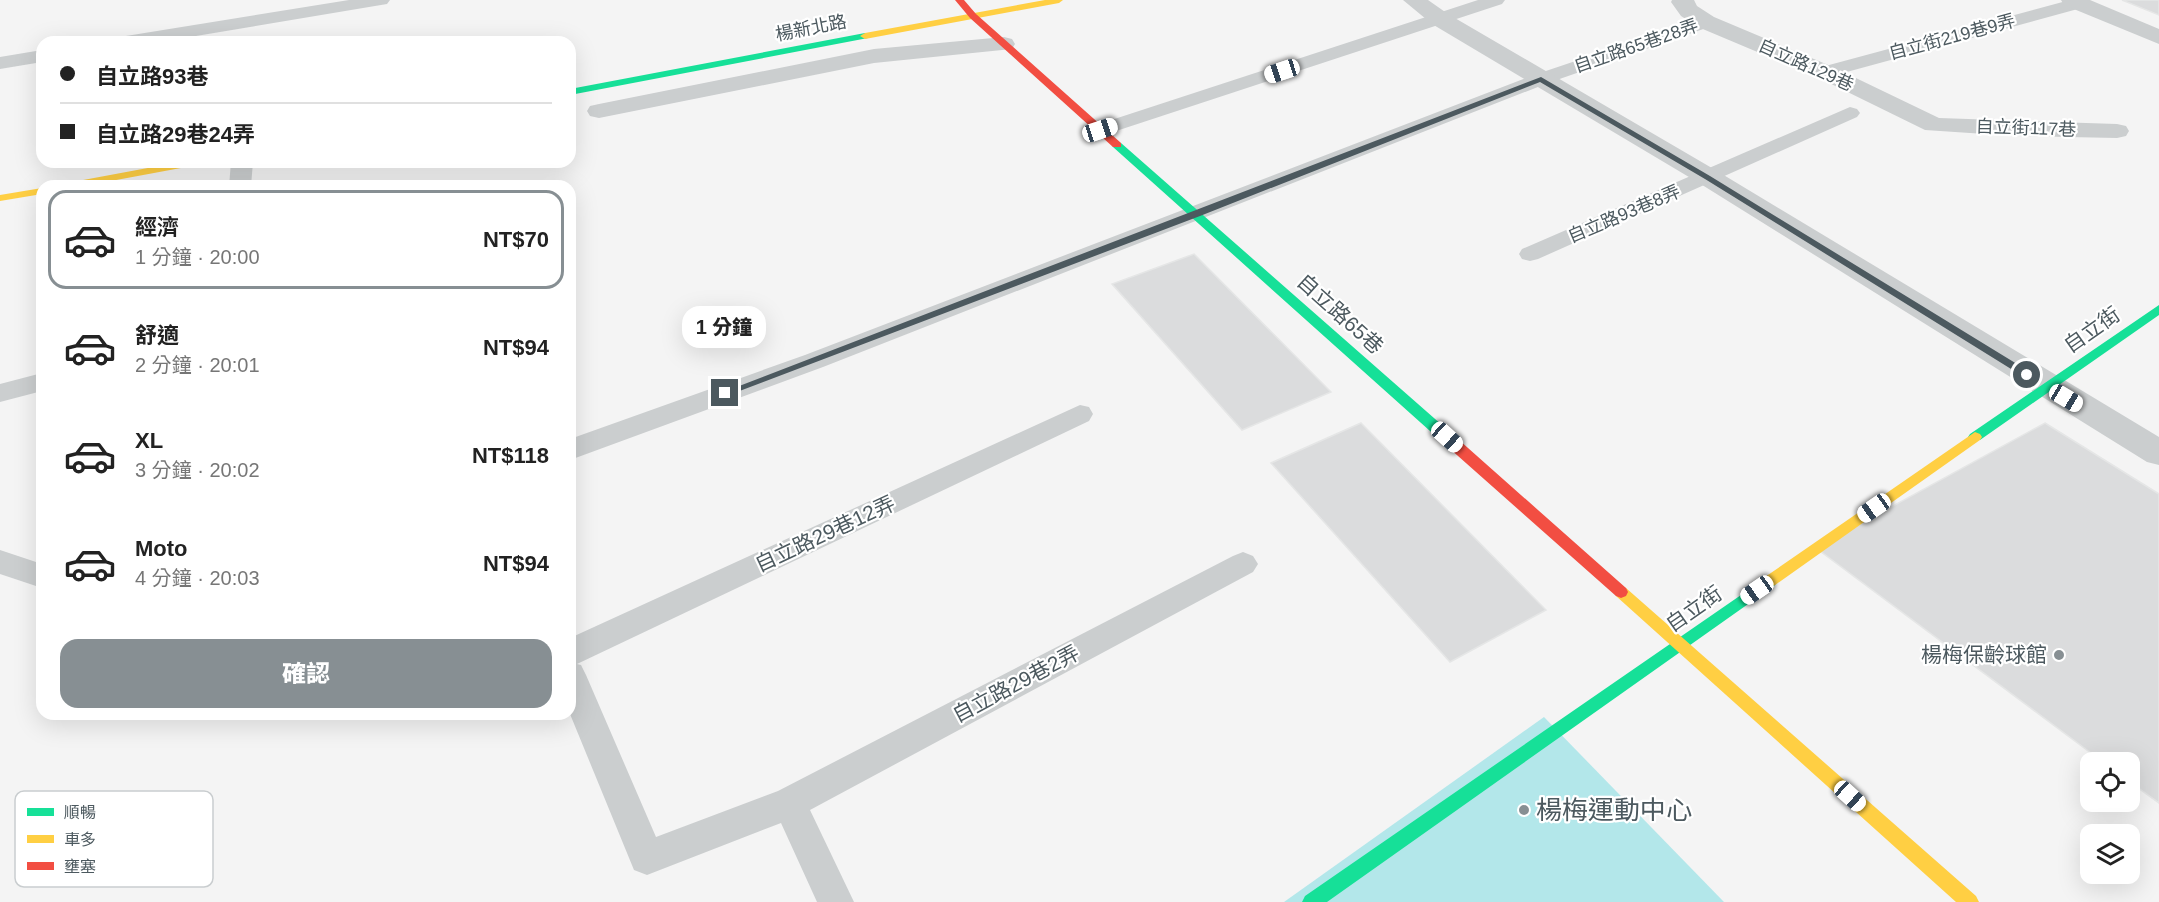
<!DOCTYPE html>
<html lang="zh-TW">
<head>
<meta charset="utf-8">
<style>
  :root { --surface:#fff; --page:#f6f6f6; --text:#222; --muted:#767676; --line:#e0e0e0; --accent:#878f93 }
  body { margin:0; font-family:Helvetica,"Noto Sans TC",sans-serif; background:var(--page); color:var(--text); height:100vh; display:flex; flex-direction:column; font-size:22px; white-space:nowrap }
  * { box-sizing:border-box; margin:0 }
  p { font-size:20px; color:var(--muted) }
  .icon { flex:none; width:33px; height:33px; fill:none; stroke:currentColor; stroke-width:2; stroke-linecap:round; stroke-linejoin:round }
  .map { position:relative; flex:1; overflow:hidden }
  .side { position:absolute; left:36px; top:180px; width:540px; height:540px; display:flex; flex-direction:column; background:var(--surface); border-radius:18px; box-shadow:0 6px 24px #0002 }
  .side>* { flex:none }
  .hud { position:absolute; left:36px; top:36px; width:540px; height:132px; border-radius:18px; box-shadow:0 6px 24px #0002; display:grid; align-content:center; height:132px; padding:0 24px; background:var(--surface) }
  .controls { position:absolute; left:2080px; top:752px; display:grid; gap:12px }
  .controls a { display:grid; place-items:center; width:60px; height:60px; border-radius:12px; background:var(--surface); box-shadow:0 6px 24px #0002; font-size:30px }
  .end { position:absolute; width:27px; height:27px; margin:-14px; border:8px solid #4c595f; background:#fff; box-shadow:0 0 0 3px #fff }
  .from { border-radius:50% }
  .bubble { position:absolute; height:42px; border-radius:18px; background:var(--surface); box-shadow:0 6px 24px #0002; font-size:20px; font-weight:800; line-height:42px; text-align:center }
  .car { position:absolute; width:18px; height:36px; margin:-18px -9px; border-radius:8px; box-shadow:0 0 4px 2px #0007; background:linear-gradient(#fff 24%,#345 0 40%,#fff 0 76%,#345 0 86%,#fff 0) }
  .hud b { display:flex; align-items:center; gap:21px; height:57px; font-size:22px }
  .hud b+b { border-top:2px solid var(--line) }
  .hud i { width:15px; height:15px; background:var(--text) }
  ul { padding:10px 0 0; list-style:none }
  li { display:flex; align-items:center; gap:18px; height:99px; margin:0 12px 9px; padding:0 12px; border:3px solid transparent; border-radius:18px }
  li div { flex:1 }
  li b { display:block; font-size:22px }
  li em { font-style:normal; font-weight:800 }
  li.current { border-color:var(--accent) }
  li>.icon { width:54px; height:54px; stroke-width:1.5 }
  .primary-button { display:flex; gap:12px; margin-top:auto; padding:12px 24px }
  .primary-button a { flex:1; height:69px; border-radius:18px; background:var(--accent); color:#fff; font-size:24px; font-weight:800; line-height:69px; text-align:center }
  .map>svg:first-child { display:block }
  .water { fill:#b3e7ea }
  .building { fill:#dbdcdd; stroke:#e5e6e6; stroke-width:1.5 }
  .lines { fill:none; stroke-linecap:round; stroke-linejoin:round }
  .lane { fill:#cbcecf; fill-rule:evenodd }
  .street { fill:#cbcecf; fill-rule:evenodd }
  .fast { fill:#16e098; fill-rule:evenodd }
  .slow { fill:#ffcf43; fill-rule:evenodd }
  .jam { fill:#f24e42; fill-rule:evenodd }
  .route { fill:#4c595f }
  .poi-dot { fill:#878f93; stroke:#fff; stroke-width:2 }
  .labels { text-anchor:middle; stroke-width:4.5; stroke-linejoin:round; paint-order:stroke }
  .far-street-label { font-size:18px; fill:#4c595f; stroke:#fff }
  .street-label { font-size:21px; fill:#4c595f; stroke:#fff }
  .poi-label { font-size:21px; fill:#4c595f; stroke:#fff; text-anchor:end }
  .near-poi-label { font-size:26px; fill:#4c595f; stroke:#fff; text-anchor:start }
  .key { fill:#fff; stroke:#c9cdcf; stroke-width:1.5 }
  .key-label { font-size:16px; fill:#4c595f }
</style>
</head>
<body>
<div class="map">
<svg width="2159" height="902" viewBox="0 0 2159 902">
  <rect width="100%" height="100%" fill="#f4f4f4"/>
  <path class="water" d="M1544,717L1724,902H1284Z"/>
  <path class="building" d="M2122,0H2159V15Z
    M1194,254L1331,392L1242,430L1112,284Z
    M1361,423L1546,610L1450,662L1271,463Z
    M2045,423L2159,494V803L2130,782V762H2103L1816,548Z"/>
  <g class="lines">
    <path class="lane" d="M349,0H390L387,4L381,5L160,42H117L119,38L126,36Z
      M1478,0H1505L1502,4L1107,134H1093L1090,130L1093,126Z
      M2070,0H2086L2088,3L2085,7L1832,76H1818L1815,72L1818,68Z
      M1706,17L1712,18L1715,22L1712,26L1548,83L823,367L570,460V439L805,355L1534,75Z
      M42,50V62L0,69V57Z
      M1850,107L1857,109L1860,113L1857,117L1538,259L1530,261L1522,259L1519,254L1522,249Z
      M231,162H253L251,186H229Z
      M42,373V391L0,402V384Z
      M1080,405L1089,407L1093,414L1089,421L577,664L581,665L586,675L656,837L778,791L1233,556L1243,552L1253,556L1258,564L1253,572L810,810L854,902H817L781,823L647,875L634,870L570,714V638Z
      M0,550L42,564V588L0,574Z"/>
    <path class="street" d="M1403,0H1428L1448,14L1717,171L2159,437V465L2147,462L1699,183L1432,24Z
      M1672,0H1694L1697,6L1714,17L1833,67L1939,118L2117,124L2126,126L2129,131L2126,136L2117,138L2015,136L1925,130L1817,77L1698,27L1681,16L1671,2Z
      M2061,0H2090L2159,29V44L2064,5Z
      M1004,37L1012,39L1015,44L1012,49L874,63L599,118L590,116L587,111L590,106L599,104L874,49Z"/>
    <path class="fast" d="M865,33L870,36L868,38L570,95V89Z
      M1117,142L1121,143L1459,440L1461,444L1459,448H1449L1113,147L1112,145Z
      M2159,305V315L1980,440H1970L1968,437L1970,434Z
      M1770,575L1775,577L1777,581L1775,585L1327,902H1302L1305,896Z"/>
    <path class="slow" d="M1045,0H1063L1059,3L865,39L860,36L865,33Z
      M180,162H202L197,165L84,186H62L67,183Z
      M42,188V194L0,201V195Z
      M1975,432L1980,434L1982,437L1980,440L1775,585L1770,587L1765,585L1763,581L1765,577Z
      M1621,586L1626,588L1976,896L1979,902H1956L1616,596L1614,592L1616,588Z"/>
    <path class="jam" d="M955,0H964L976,14L1121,143V147H1113L970,18Z
      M1454,439L1459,440L1626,588L1628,592L1626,596L1621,598L1616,596L1449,448L1447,444L1449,440Z"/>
  </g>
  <path class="route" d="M1541,77L1710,176L2030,372V377H2024L1705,179L1540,82L1200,216L729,395H722L721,393Z"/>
  <g class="poi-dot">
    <circle cx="2059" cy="655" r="6"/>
    <circle cx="1524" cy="810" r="6"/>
  </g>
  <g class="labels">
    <g class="far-street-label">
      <text transform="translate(811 28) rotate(-11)" y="6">楊新北路</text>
      <text transform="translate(1952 37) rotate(-15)" y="6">自立街219巷9弄</text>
      <text transform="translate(1636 46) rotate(-19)" y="6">自立路65巷28弄</text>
      <text transform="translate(1806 65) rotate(24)" y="6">自立路129巷</text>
      <text transform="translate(2026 128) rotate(2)" y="6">自立街117巷</text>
      <text transform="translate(1624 214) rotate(-23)" y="6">自立路93巷8弄</text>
    </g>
    <g class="street-label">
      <text transform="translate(1340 314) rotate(42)" y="7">自立路65巷</text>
      <text transform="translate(2092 330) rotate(-35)" y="7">自立街</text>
      <text transform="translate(825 534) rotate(-25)" y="7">自立路29巷12弄</text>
      <text transform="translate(1694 609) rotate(-35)" y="7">自立街</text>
      <text transform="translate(1016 684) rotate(-28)" y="7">自立路29巷2弄</text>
    </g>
    <g class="poi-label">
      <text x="2047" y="662">楊梅保齡球館</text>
    </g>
    <g class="near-poi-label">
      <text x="1536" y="819">楊梅運動中心</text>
    </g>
  </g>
  <rect x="15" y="791" width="198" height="96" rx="9" class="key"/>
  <rect x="27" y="808" width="27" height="8" fill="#16e098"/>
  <rect x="27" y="835" width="27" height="8" fill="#ffcf43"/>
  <rect x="27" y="862" width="27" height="8" fill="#f24e42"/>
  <g class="key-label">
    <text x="64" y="818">順暢</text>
    <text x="64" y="845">車多</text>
    <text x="64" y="872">壅塞</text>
  </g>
</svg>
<div class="controls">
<a><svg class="icon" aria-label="locate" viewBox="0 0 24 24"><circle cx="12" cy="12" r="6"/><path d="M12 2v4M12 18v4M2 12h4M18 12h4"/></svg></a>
<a><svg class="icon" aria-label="layers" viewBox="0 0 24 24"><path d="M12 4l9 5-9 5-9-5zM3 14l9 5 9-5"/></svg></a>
</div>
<i class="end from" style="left:2027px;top:375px"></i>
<i class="end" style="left:725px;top:393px"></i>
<div class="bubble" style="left:682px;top:306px;width:84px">1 分鐘</div>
<i class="car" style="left:1282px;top:71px;rotate:252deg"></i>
<i class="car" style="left:1100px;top:130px;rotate:72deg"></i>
<i class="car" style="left:2066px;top:398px;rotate:121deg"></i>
<i class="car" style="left:1447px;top:437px;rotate:132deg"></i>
<i class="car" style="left:1874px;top:508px;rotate:235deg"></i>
<i class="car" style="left:1757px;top:590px;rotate:235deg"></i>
<i class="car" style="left:1850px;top:796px;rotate:132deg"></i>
<div class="hud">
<b><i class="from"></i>自立路93巷</b>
<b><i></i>自立路29巷24弄</b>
</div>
<section class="side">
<ul>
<li class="current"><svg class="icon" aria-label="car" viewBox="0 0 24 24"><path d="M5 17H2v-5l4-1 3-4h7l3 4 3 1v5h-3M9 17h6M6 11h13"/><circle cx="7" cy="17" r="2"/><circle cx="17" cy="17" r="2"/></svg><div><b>經濟</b><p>1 分鐘 · 20:00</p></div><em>NT$70</em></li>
<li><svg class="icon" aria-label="car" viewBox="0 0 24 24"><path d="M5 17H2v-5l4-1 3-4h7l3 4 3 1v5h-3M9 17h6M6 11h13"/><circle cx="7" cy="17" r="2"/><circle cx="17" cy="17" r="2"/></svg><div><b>舒適</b><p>2 分鐘 · 20:01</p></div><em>NT$94</em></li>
<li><svg class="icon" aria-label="car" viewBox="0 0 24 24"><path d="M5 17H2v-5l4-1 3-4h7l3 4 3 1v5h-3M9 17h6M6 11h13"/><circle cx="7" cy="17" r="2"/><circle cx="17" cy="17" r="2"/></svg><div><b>XL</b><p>3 分鐘 · 20:02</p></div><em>NT$118</em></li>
<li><svg class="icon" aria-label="car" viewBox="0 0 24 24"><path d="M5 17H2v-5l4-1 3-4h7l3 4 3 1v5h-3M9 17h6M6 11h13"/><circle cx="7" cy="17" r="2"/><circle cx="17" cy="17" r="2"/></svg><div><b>Moto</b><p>4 分鐘 · 20:03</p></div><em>NT$94</em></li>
</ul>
<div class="primary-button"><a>確認</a></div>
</section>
</div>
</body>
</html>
